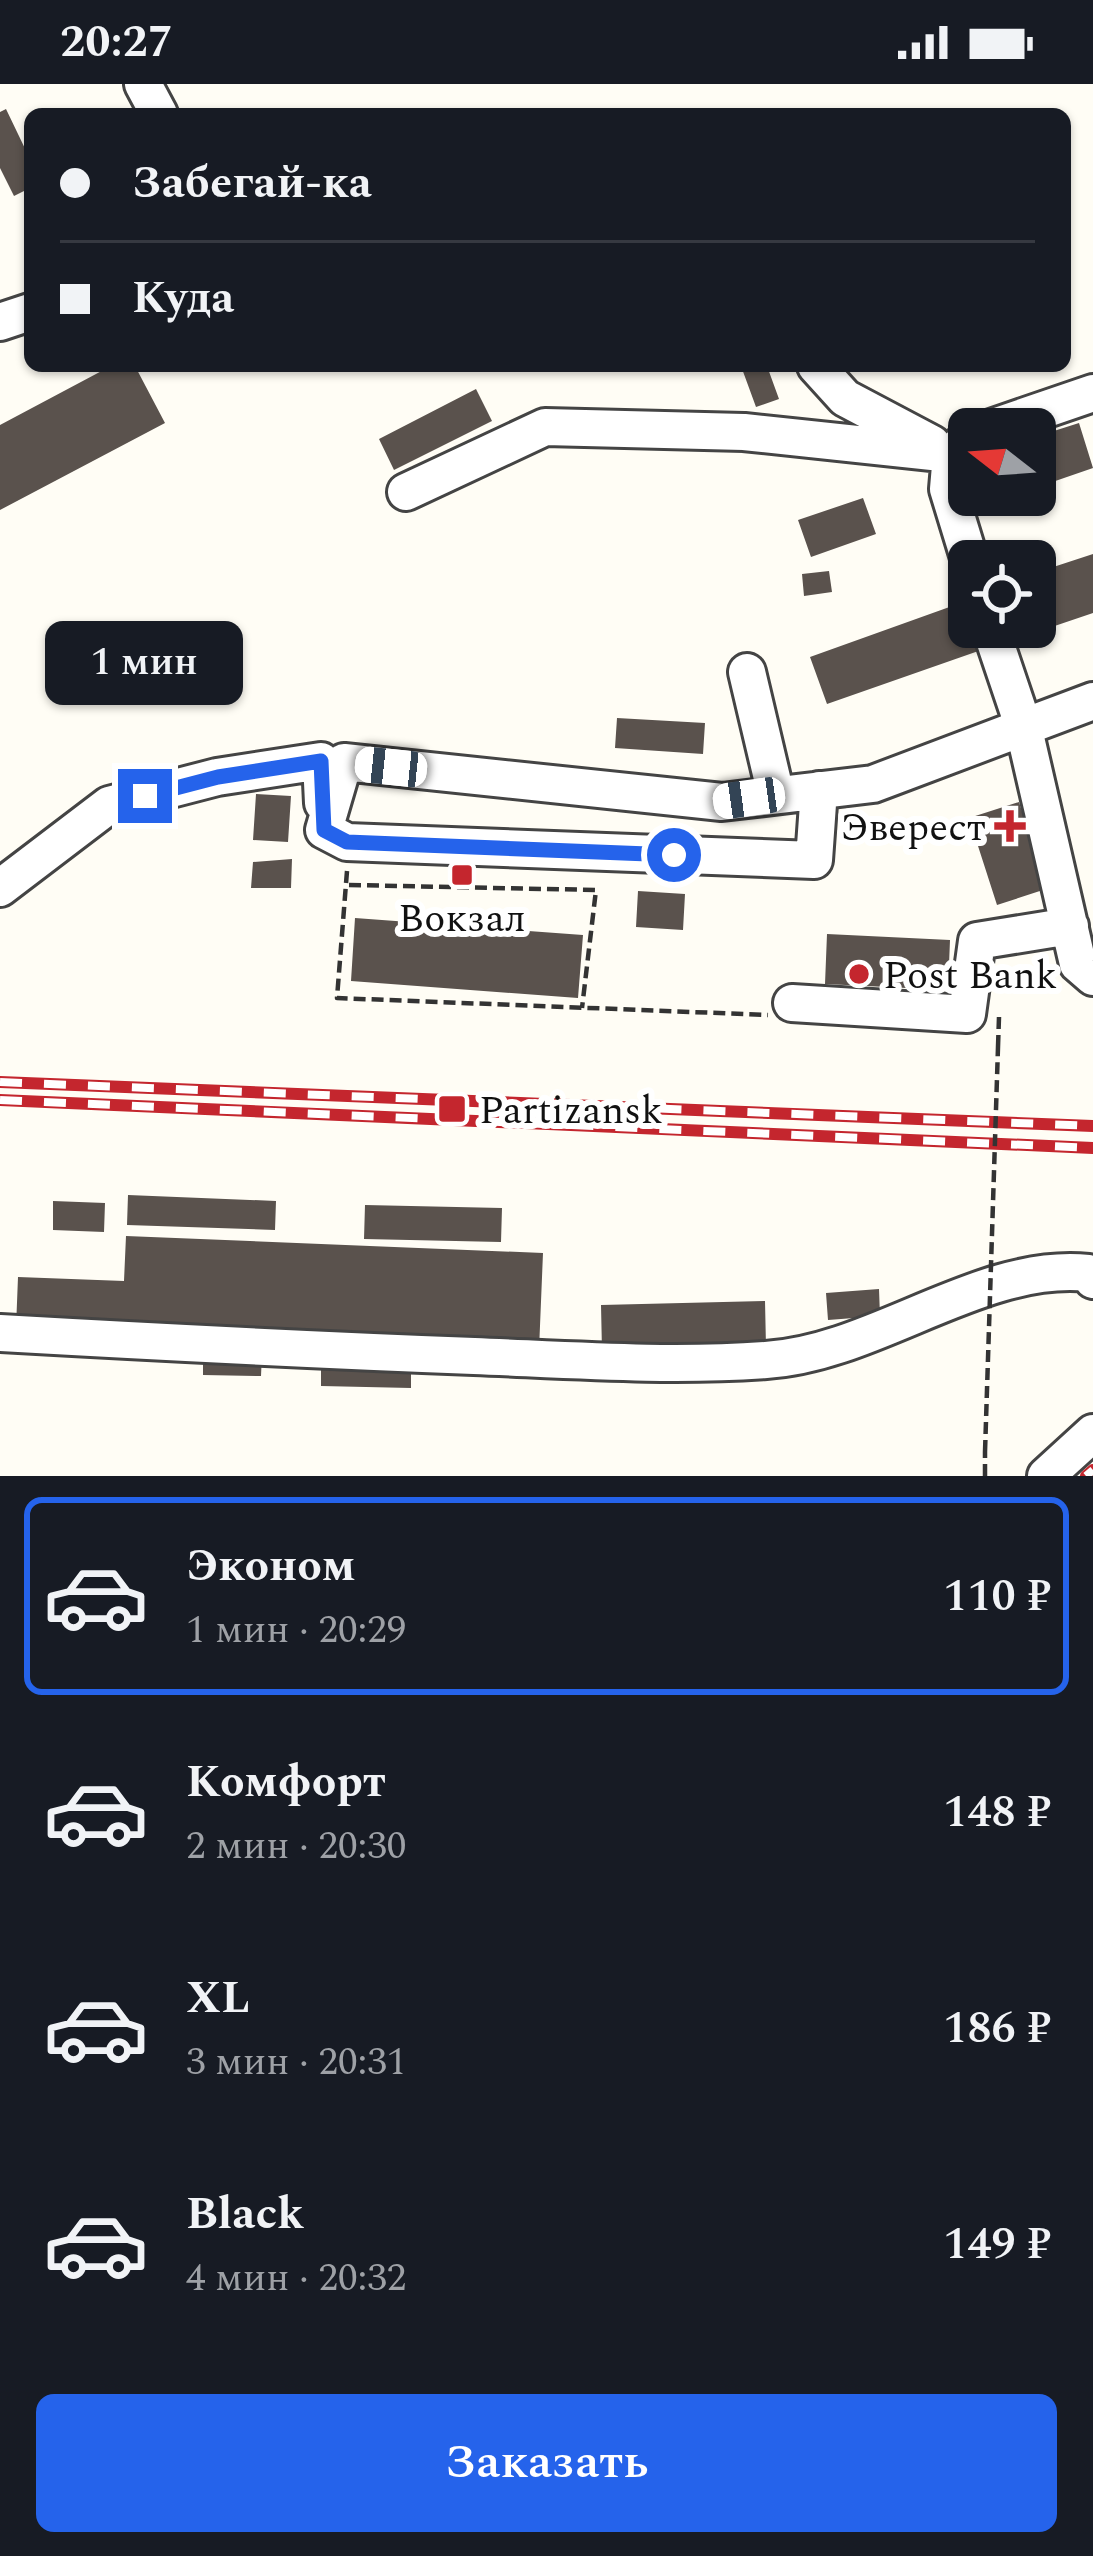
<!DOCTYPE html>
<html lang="ru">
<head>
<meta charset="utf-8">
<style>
  :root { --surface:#171b24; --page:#242831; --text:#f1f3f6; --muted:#9ea1a6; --line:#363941; --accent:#2563eb }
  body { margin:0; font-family:Spectral,serif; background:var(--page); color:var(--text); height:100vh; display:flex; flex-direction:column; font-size:45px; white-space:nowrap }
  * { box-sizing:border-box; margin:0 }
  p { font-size:39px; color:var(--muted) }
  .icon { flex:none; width:66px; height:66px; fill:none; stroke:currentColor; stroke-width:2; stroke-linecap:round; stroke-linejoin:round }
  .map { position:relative; height:1392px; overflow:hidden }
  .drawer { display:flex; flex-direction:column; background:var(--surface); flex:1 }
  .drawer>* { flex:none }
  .hud { position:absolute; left:24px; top:24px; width:1047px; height:264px; border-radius:18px; box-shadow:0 3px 9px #0004; display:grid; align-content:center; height:264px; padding:0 36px; background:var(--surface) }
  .needle { width:78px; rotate:287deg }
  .controls { position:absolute; left:948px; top:324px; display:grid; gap:24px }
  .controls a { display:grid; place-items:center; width:108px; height:108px; border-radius:18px; background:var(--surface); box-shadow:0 3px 9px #0004; font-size:60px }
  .end { position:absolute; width:54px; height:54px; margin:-27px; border:15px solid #2563eb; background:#fff; box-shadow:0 0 0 6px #fff }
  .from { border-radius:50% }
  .bubble { position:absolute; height:84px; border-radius:18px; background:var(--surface); box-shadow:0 3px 9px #0004; font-size:39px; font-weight:600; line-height:84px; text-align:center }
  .car { position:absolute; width:36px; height:72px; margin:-36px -18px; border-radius:15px; box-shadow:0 0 9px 3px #0007; background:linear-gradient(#fff 24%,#345 0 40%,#fff 0 76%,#345 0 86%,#fff 0) }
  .hud b { display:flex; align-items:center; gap:42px; height:114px; font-size:45px }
  .hud b+b { border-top:3px solid var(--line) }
  .hud i { width:30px; height:30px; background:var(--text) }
  ul { padding:21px 0 0; list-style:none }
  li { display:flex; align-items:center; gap:36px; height:198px; margin:0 24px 18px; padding:0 12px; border:6px solid transparent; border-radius:18px }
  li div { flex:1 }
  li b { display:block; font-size:45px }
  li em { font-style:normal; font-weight:600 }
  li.current { border-color:var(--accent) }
  li>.icon { width:108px; height:108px; stroke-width:1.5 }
  .cta { display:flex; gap:24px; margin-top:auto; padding:24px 36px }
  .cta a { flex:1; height:138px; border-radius:18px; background:var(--accent); color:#fff; font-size:48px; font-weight:600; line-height:138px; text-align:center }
  .status { display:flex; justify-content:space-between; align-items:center; height:84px; padding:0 60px; background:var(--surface); direction:ltr }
  .status svg { height:33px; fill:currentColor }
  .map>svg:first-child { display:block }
  .building { fill:#5a524d }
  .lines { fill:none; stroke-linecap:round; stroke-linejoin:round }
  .minor-casing { stroke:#444; stroke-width:42 }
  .path { stroke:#333; stroke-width:4.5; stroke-dasharray:12 6; stroke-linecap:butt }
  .minor { stroke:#fff; stroke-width:36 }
  .rail-casing { stroke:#c4262e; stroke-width:12 }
  .rail { stroke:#fff; stroke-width:8; stroke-dasharray:22; stroke-linecap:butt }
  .path-bridge { stroke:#333; stroke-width:4.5; stroke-dasharray:12 6; stroke-linecap:butt }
  .route { stroke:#2563eb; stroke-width:15 }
  .poi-dot { fill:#c4262e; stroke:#fff; stroke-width:4.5 }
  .labels { text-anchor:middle; stroke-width:12; stroke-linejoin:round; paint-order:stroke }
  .poi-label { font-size:39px; fill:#111; stroke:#fff; text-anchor:start }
</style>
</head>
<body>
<div class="status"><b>20:27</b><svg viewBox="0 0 49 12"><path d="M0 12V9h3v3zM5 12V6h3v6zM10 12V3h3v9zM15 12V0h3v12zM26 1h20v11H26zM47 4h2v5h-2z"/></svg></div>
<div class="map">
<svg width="1093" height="1392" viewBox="0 0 1093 1392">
  <rect width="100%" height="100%" fill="#fffdf5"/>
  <path class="building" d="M6,25L30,75V104L14,112L0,84V28Z
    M111,282H135L165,339L0,426V341Z
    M741,282H767L779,315L756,323Z
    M476,305L492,337L394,386L379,355Z
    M1079,339L1093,384L1035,404V353Z
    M863,414L876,450L811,473L798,436Z
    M1093,470V529L1028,551L1025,543H1035V489Z
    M829,487L832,508L804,512L802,490Z
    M969,516V543H980L987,564L827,620L810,573Z
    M617,634L705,639L703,670L615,664Z
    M256,710L291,712L288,758L253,756Z
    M1019,718L1046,805L997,821L969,734Z
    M292,775L291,804H251L253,778Z
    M638,807L685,810L683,846L636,843Z
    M355,834L583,851L578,914L351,897Z
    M827,850L950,856L948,906L825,900Z
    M128,1111L276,1117L275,1146L127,1141Z
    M53,1117L105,1119L104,1148L53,1146Z
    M365,1121L502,1124L501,1158L364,1155Z
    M126,1152L543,1169L539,1266L16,1244L18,1193L124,1197Z
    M879,1205L880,1232L828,1236L826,1209Z
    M765,1217L766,1263L602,1267L601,1221Z
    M203,1268L262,1269L261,1292L203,1291Z
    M321,1275L411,1277V1304L321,1302Z"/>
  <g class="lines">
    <defs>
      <path id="minor" d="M143,0L159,30
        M0,238L30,228
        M816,282L845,314L932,360
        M988,345L1093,309
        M969,353L951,370L948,405L970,477
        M406,408L545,343L744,348L951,370
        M990,543L1023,641L1078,880L1093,893
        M747,588L776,711
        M819,706L814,776L347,758L324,746L344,678L722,718L873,700L1093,617
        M0,804L109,721L217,693L321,677L323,719
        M792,919L967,930L977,857L1070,842
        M0,1249C158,1258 316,1266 474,1272C572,1276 668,1283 766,1276C876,1269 980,1178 1088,1189L1093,1196
        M1046,1392L1093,1349"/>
    </defs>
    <use href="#minor" class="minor-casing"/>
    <path class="path" d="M347,787L337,914L768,931
      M349,801L596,806L582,924
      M998,963L999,933
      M985,1392V1368"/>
    <use href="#minor" class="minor"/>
    <defs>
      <path id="rail" d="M0,998L1093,1042
        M0,1016L1093,1064
        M1086,1392L1093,1386"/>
    </defs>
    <use href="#rail" class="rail-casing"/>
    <use href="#rail" class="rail"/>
    <path class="path-bridge" d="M985,1368L998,963"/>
  </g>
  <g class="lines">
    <path class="route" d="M145,712L218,693L321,677L324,746L347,758L674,771"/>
  </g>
  <g class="poi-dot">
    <path d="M1004 724h12v12h12v12h-12v12h-12v-12h-12v-12h12z"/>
    <rect x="450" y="779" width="24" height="24" rx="6"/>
    <circle cx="859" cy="890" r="12"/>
    <rect x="437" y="1010" width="30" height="30" rx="6"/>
  </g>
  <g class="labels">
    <g class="poi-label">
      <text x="986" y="756" text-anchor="end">Эверест</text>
      <text x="462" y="847" text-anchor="middle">Вокзал</text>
      <text x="883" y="904">Post Bank</text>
      <text x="479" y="1039">Partizansk</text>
    </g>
  </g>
</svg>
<div class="controls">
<a><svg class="needle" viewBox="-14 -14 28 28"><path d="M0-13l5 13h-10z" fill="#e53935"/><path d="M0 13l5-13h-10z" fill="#9ea1a6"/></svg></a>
<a><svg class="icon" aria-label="locate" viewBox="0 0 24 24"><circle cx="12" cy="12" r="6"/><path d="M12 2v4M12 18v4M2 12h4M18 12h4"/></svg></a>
</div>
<i class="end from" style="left:674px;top:771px"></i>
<i class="end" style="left:145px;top:712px"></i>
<div class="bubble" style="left:45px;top:537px;width:198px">1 мин</div>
<i class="car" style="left:391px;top:683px;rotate:276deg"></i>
<i class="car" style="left:749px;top:714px;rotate:262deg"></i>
<div class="hud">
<b><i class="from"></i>Забегай-ка</b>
<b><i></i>Куда</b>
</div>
</div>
<section class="drawer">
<ul>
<li class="current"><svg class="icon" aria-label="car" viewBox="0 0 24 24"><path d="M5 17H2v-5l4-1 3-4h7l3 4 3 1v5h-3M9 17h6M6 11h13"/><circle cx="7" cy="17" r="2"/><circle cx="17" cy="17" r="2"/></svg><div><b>Эконом</b><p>1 мин · 20:29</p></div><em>110 ₽</em></li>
<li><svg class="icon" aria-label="car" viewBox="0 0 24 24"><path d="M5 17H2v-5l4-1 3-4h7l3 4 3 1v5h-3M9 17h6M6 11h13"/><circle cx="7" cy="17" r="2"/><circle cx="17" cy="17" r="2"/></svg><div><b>Комфорт</b><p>2 мин · 20:30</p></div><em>148 ₽</em></li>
<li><svg class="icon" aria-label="car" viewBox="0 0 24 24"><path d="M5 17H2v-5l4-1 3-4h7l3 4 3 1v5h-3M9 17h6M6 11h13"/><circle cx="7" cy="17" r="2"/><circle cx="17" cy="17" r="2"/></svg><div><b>XL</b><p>3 мин · 20:31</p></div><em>186 ₽</em></li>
<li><svg class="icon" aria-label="car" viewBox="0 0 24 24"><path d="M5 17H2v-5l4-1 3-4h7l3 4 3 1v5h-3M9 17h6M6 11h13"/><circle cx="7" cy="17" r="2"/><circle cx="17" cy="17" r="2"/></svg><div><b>Black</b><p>4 мин · 20:32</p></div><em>149 ₽</em></li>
</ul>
<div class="cta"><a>Заказать</a></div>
</section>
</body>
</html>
